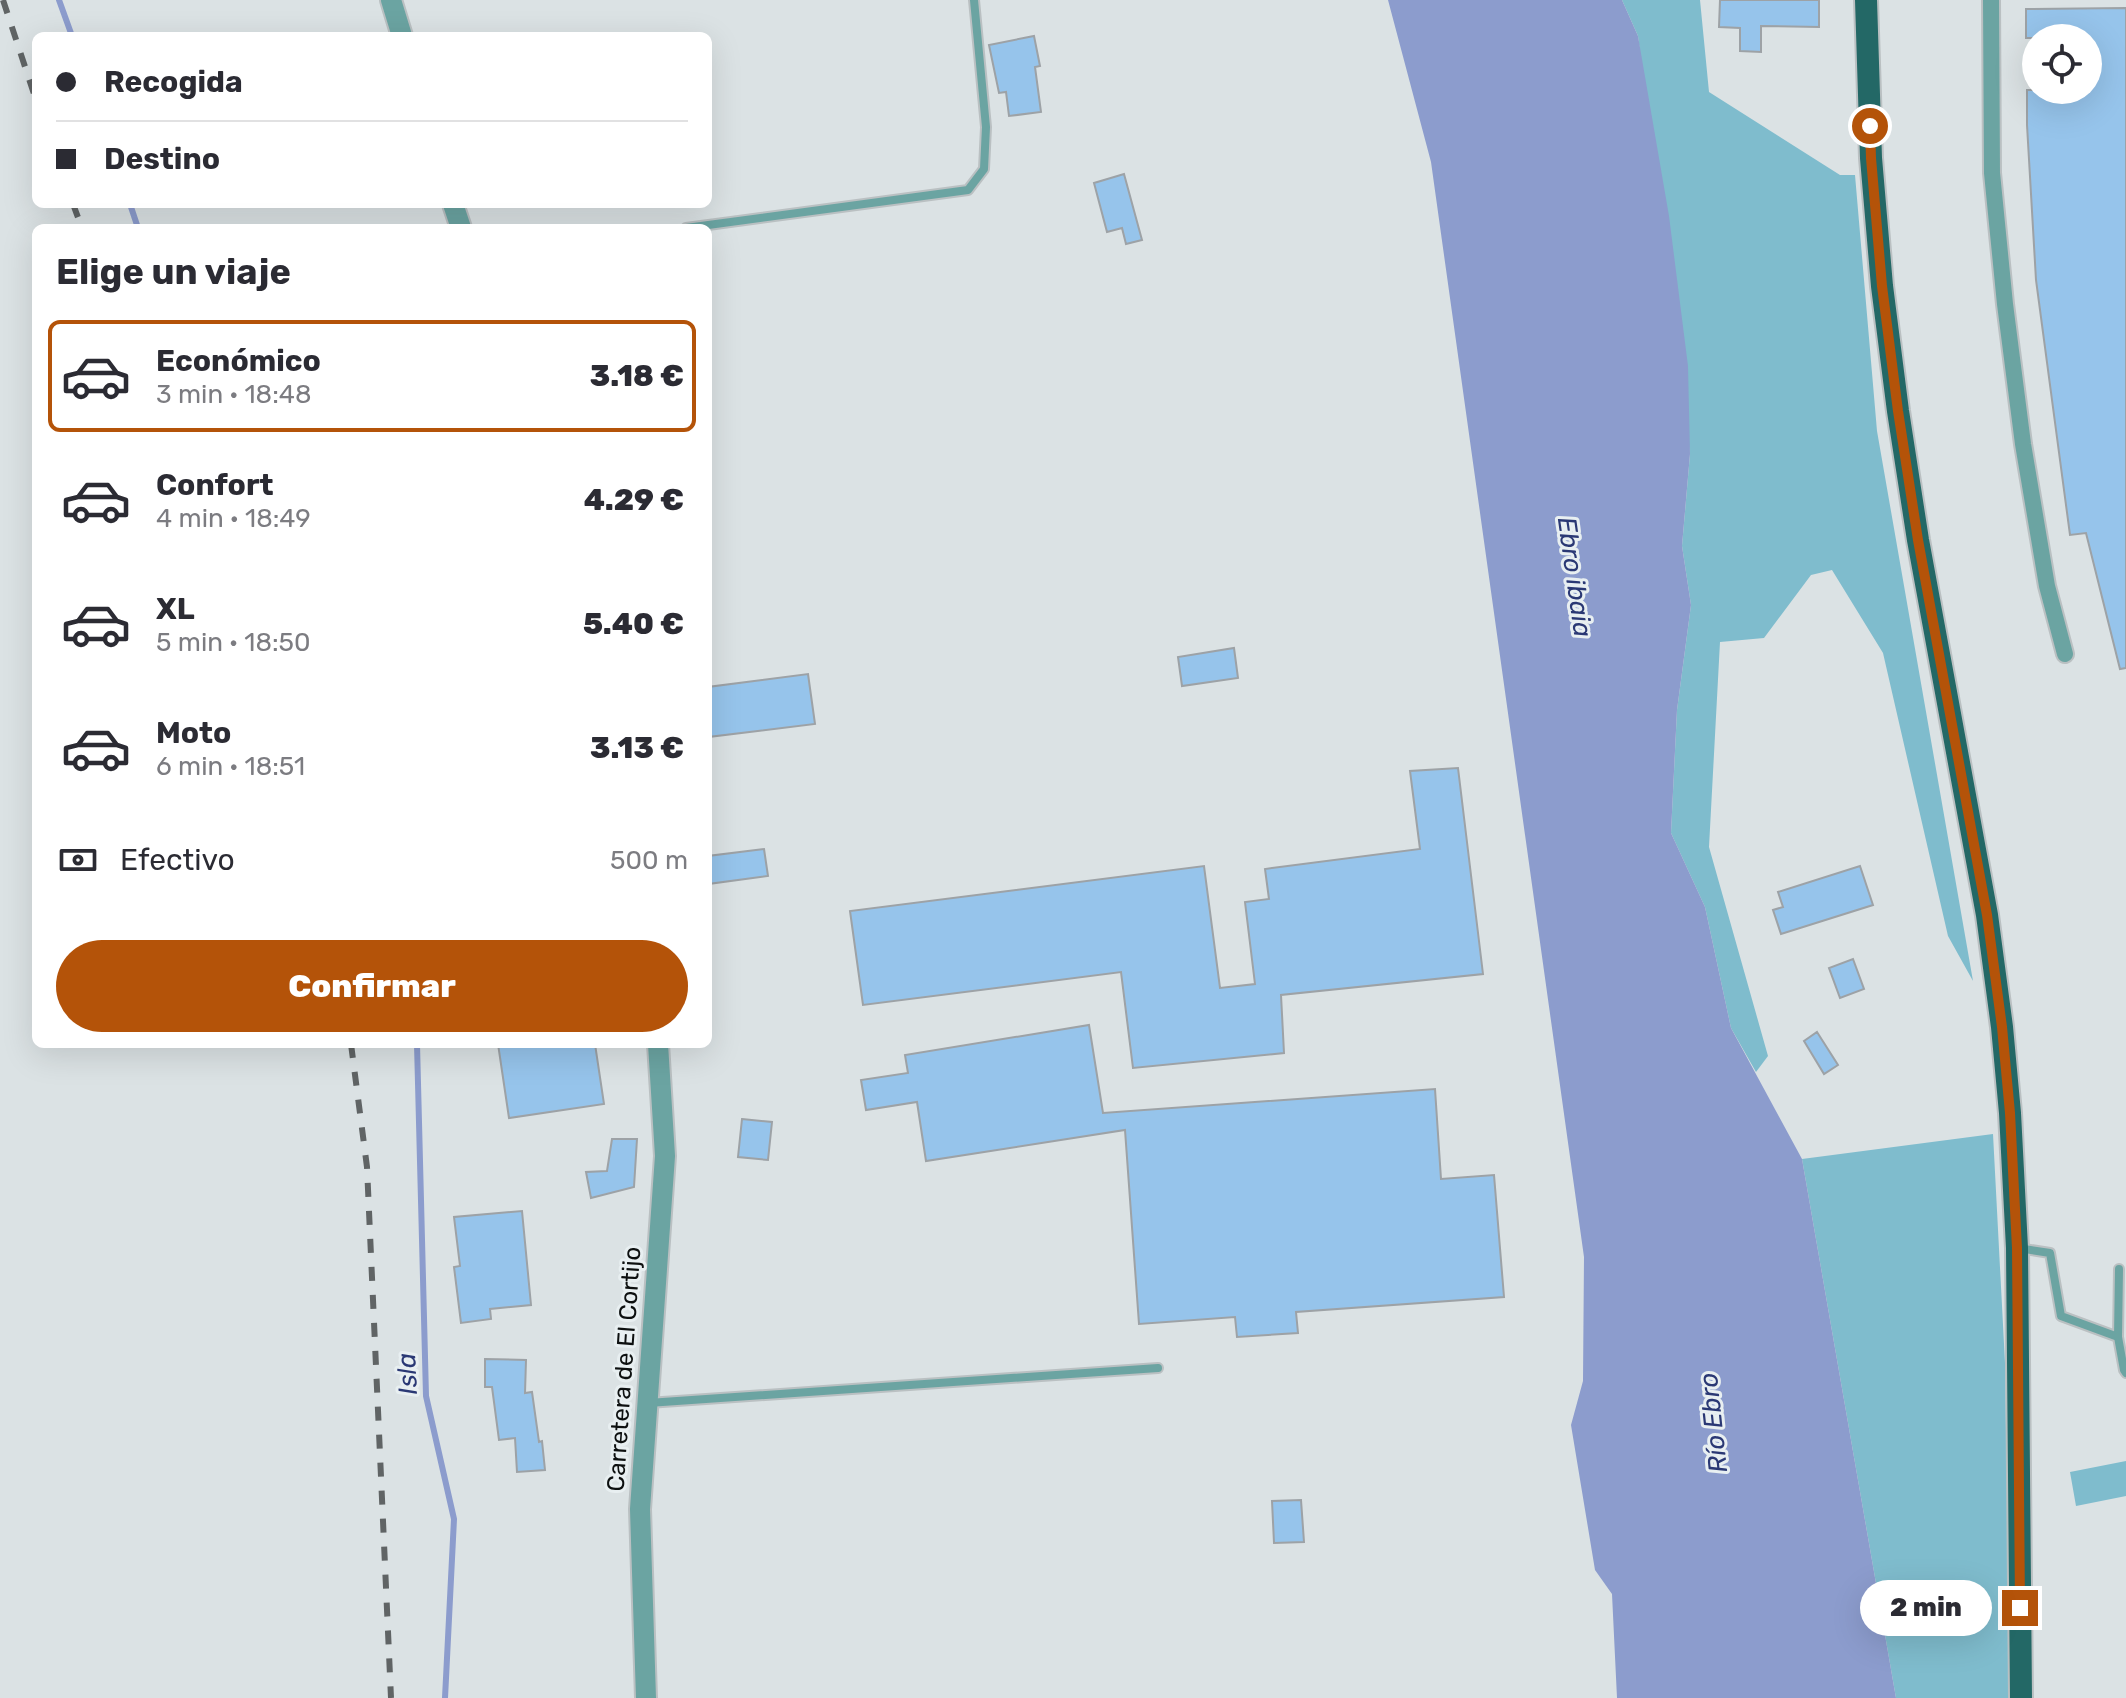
<!DOCTYPE html>
<html lang="es">
<head>
<meta charset="utf-8">
<style>
  :root { --surface:#fff; --page:#f7f7f7; --text:#2b2b33; --muted:#7c7c81; --line:#e1e1e2; --accent:#b45309 }
  body { margin:0; font-family:Rubik,sans-serif; background:var(--page); color:var(--text); height:100vh; display:flex; flex-direction:column; font-size:30px; white-space:nowrap }
  * { box-sizing:border-box; margin:0 }
  p { font-size:26px; color:var(--muted) }
  .icon { flex:none; width:44px; height:44px; fill:none; stroke:currentColor; stroke-width:2; stroke-linecap:round; stroke-linejoin:round }
  .map { position:relative; flex:1; overflow:hidden }
  .side { position:absolute; left:32px; top:224px; width:680px; height:824px; display:flex; flex-direction:column; background:var(--surface); border-radius:12px; box-shadow:0 8px 32px #0002 }
  .side>* { flex:none }
  .hud { position:absolute; left:32px; top:32px; width:680px; height:176px; border-radius:12px; box-shadow:0 8px 32px #0002; display:grid; align-content:center; height:176px; padding:0 24px; background:var(--surface) }
  .fabs { position:absolute; left:2022px; top:24px; display:grid; gap:16px }
  .fabs a { display:grid; place-items:center; width:80px; height:80px; border-radius:50%; background:var(--surface); box-shadow:0 8px 32px #0002; font-size:40px }
  .end { position:absolute; width:36px; height:36px; margin:-18px; border:10px solid #b45309; background:#fff; box-shadow:0 0 0 4px #fff }
  .from { border-radius:50% }
  .bubble { position:absolute; height:56px; border-radius:28px; background:var(--surface); box-shadow:0 8px 32px #0002; font-size:26px; font-weight:800; line-height:56px; text-align:center }
  .hud b { display:flex; align-items:center; gap:28px; height:76px; font-size:30px }
  .hud b+b { border-top:2px solid var(--line) }
  .hud i { width:20px; height:20px; background:var(--text) }
  ul { padding:0; list-style:none }
  li { display:flex; align-items:center; gap:24px; height:112px; margin:0 16px 12px; padding:0 8px; border:4px solid transparent; border-radius:12px }
  li div { flex:1 }
  li b { display:block; font-size:30px }
  li em { font-style:normal; font-weight:800 }
  li.on { border-color:var(--accent) }
  li>.icon { width:72px; height:72px; stroke-width:1.5 }
  h2 { padding:0 24px; font-size:36px; line-height:96px }
  .pay { display:flex; align-items:center; gap:20px; height:88px; padding:0 24px; font-size:30px }
  .pay p { margin-inline-start:auto }
  .cta { display:flex; gap:16px; margin-top:auto; padding:16px 24px }
  .cta a { flex:1; height:92px; border-radius:48px; background:var(--accent); color:#fff; font-size:32px; font-weight:800; line-height:92px; text-align:center }
  .map>svg:first-child { display:block }
  .green { fill:#7fbccd }
  .water { fill:#8c9ccd }
  .lines { fill:none; stroke-linecap:round; stroke-linejoin:round }
  .stream { stroke:#8c9ccd; stroke-width:6 }
  .building { fill:#96c4eb; stroke:#9da2a6; stroke-width:2 }
  .service-casing { stroke:#bac0c2; stroke-width:12 }
  .minor-casing { stroke:#bac0c2; stroke-width:20 }
  .tertiary-casing { stroke:#bac0c2; stroke-width:24 }
  .primary-casing { stroke:#bac0c2; stroke-width:26 }
  .service { stroke:#6ba4a2; stroke-width:8 }
  .minor { stroke:#6ba4a2; stroke-width:16 }
  .tertiary { stroke:#6ba4a2; stroke-width:20 }
  .primary { stroke:#236866; stroke-width:22 }
  .rail { stroke:#606465; stroke-width:6; stroke-dasharray:14 14; stroke-linecap:butt }
  .route { stroke:#b45309; stroke-width:10 }
  .labels { text-anchor:middle; stroke-width:6; stroke-linejoin:round; paint-order:stroke }
  .street-label { font-size:24px; fill:#0d1010; stroke:#e8eff1 }
  .water-label { font-size:26px; font-style:italic; fill:#2a3874; stroke:#e8eff1 }
</style>
</head>
<body>
<div class="map">
<svg width="2126" height="1698" viewBox="0 0 2126 1698">
  <rect width="100%" height="100%" fill="#dbe2e4"/>
  <path class="green" d="M1622,0H1700L1709,92L1840,175H1855L1877,431L1973,981L1948,936L1883,653L1832,570L1811,575L1764,638L1720,642L1709,847L1768,1056L1756,1072L1731,1028L1705,907L1671,833L1677,710L1691,605L1682,546L1690,454L1638,36Z
    M1993,1134L2005,1363L2010,1698H1896L1802,1159Z
    M2126,1461V1496L2076,1506L2070,1472Z"/>
  <path class="water" d="M1388,0H1622L1638,36L1669,216L1688,366L1690,454L1682,546L1691,605L1677,710L1671,833L1705,907L1731,1028L1802,1159L1896,1698H1617L1612,1594L1595,1570L1571,1425L1583,1381L1584,1257L1431,162Z"/>
  <g class="lines">
    <path class="stream" d="M59,0L72,36
      M130,204L138,228
      M417,1044L426,1396L454,1519L445,1698"/>
  </g>
  <path class="building" d="M1720,0H1819V27L1761,26V52L1740,51V28L1719,27Z
    M2126,8V668L2120,669L2086,533L2070,535L2036,280L2027,125V90H2088V38H2026V9Z
    M1034,36L1040,66L1035,67L1041,112L1009,116L1006,92L999,93L989,45Z
    M1124,174L1142,240L1126,244L1122,228L1107,232L1094,183Z
    M1234,648L1238,678L1182,686L1178,657Z
    M808,674L815,724L708,737V687Z
    M1458,768L1483,974L1281,995L1284,1053L1133,1068L1121,972L863,1005L850,911L1204,866L1220,988L1255,984L1245,902L1269,899L1265,869L1420,849L1410,771Z
    M764,849L768,876L708,884V856Z
    M1860,866L1873,905L1781,934L1773,910L1783,907L1778,892Z
    M1853,959L1864,989L1840,998L1829,968Z
    M1089,1025L1103,1113L1435,1089L1441,1179L1494,1175L1504,1297L1296,1312L1298,1333L1237,1337L1235,1317L1139,1324L1125,1130L926,1161L917,1102L866,1110L861,1080L908,1073L905,1055Z
    M1817,1032L1838,1065L1824,1074L1804,1041Z
    M498,1044H595L604,1104L509,1118Z
    M742,1119L772,1122L768,1160L738,1157Z
    M612,1139H637L634,1187L591,1198L586,1172L607,1171Z
    M522,1211L531,1305L490,1309L491,1319L461,1323L454,1267L460,1266L454,1217Z
    M485,1359L526,1360L525,1393L532,1392L539,1442L542,1441L545,1470L517,1472L515,1438L499,1440L492,1387H485Z
    M1301,1500L1304,1542L1274,1543L1272,1501Z"/>
  <g class="lines">
    <defs>
      <path id="service" d="M686,228L968,190L984,169L986,127L974,0
        M2018,1248L2050,1253L2061,1316L2118,1337L2119,1269
        M2118,1337L2124,1370L2126,1373
        M648,1403L1158,1368"/>
      <path id="minor" d="M1991,0L1992,173L2005,304L2023,444L2047,586L2065,654"/>
      <path id="tertiary" d="M391,0L402,36
        M453,204L461,228
        M646,1698L640,1509L665,1156L658,1044"/>
      <path id="primary" d="M1866,0L1871,158L1882,286L1898,411L1918,540L1987,915L2002,1027L2010,1113L2017,1248L2021,1698"/>
    </defs>
    <use href="#service" class="service-casing"/>
    <use href="#minor" class="minor-casing"/>
    <use href="#tertiary" class="tertiary-casing"/>
    <use href="#primary" class="primary-casing"/>
    <use href="#service" class="service"/>
    <use href="#minor" class="minor"/>
    <use href="#tertiary" class="tertiary"/>
    <use href="#primary" class="primary"/>
    <path class="rail" d="M3,0L36,100
      M73,204L82,228
      M351,1044L367,1167L391,1698"/>
  </g>
  <g class="lines">
    <path class="route" d="M1870,126L1871,158L1882,286L1898,411L1918,540L1987,915L2002,1027L2010,1113L2017,1248L2020,1608"/>
  </g>
  <g class="labels">
    <g class="street-label">
      <text transform="translate(624 1369) rotate(-86)" y="8">Carretera de El Cortijo</text>
    </g>
    <g class="water-label">
      <text transform="translate(1575 577) rotate(82)" y="9">Ebro ibaia</text>
      <text transform="translate(407 1374) rotate(-93)" y="9">Isla</text>
      <text transform="translate(1713 1423) rotate(-96)" y="9">Río Ebro</text>
    </g>
  </g>
</svg>
<div class="fabs">
<a><svg class="icon" aria-label="locate" viewBox="0 0 24 24"><circle cx="12" cy="12" r="6"/><path d="M12 2v4M12 18v4M2 12h4M18 12h4"/></svg></a>
</div>
<i class="end from" style="left:1870px;top:126px"></i>
<i class="end" style="left:2020px;top:1608px"></i>
<div class="bubble" style="left:1860px;top:1580px;width:132px">2 min</div>
<div class="hud">
<b><i class="from"></i>Recogida</b>
<b><i></i>Destino</b>
</div>
<section class="side">
<h2>Elige un viaje</h2>
<ul>
<li class="on"><svg class="icon" aria-label="car" viewBox="0 0 24 24"><path d="M5 17H2v-5l4-1 3-4h7l3 4 3 1v5h-3M9 17h6M6 11h13"/><circle cx="7" cy="17" r="2"/><circle cx="17" cy="17" r="2"/></svg><div><b>Económico</b><p>3 min · 18:48</p></div><em>3.18 €</em></li>
<li><svg class="icon" aria-label="car" viewBox="0 0 24 24"><path d="M5 17H2v-5l4-1 3-4h7l3 4 3 1v5h-3M9 17h6M6 11h13"/><circle cx="7" cy="17" r="2"/><circle cx="17" cy="17" r="2"/></svg><div><b>Confort</b><p>4 min · 18:49</p></div><em>4.29 €</em></li>
<li><svg class="icon" aria-label="car" viewBox="0 0 24 24"><path d="M5 17H2v-5l4-1 3-4h7l3 4 3 1v5h-3M9 17h6M6 11h13"/><circle cx="7" cy="17" r="2"/><circle cx="17" cy="17" r="2"/></svg><div><b>XL</b><p>5 min · 18:50</p></div><em>5.40 €</em></li>
<li><svg class="icon" aria-label="car" viewBox="0 0 24 24"><path d="M5 17H2v-5l4-1 3-4h7l3 4 3 1v5h-3M9 17h6M6 11h13"/><circle cx="7" cy="17" r="2"/><circle cx="17" cy="17" r="2"/></svg><div><b>Moto</b><p>6 min · 18:51</p></div><em>3.13 €</em></li>
</ul>
<div class="pay"><svg class="icon" aria-label="cash" viewBox="0 0 24 24"><path d="M3 7h18v10H3z"/><circle cx="12" cy="12" r="2"/></svg>Efectivo<p>500 m</p></div>
<div class="cta"><a>Confirmar</a></div>
</section>
</div>
</body>
</html>
